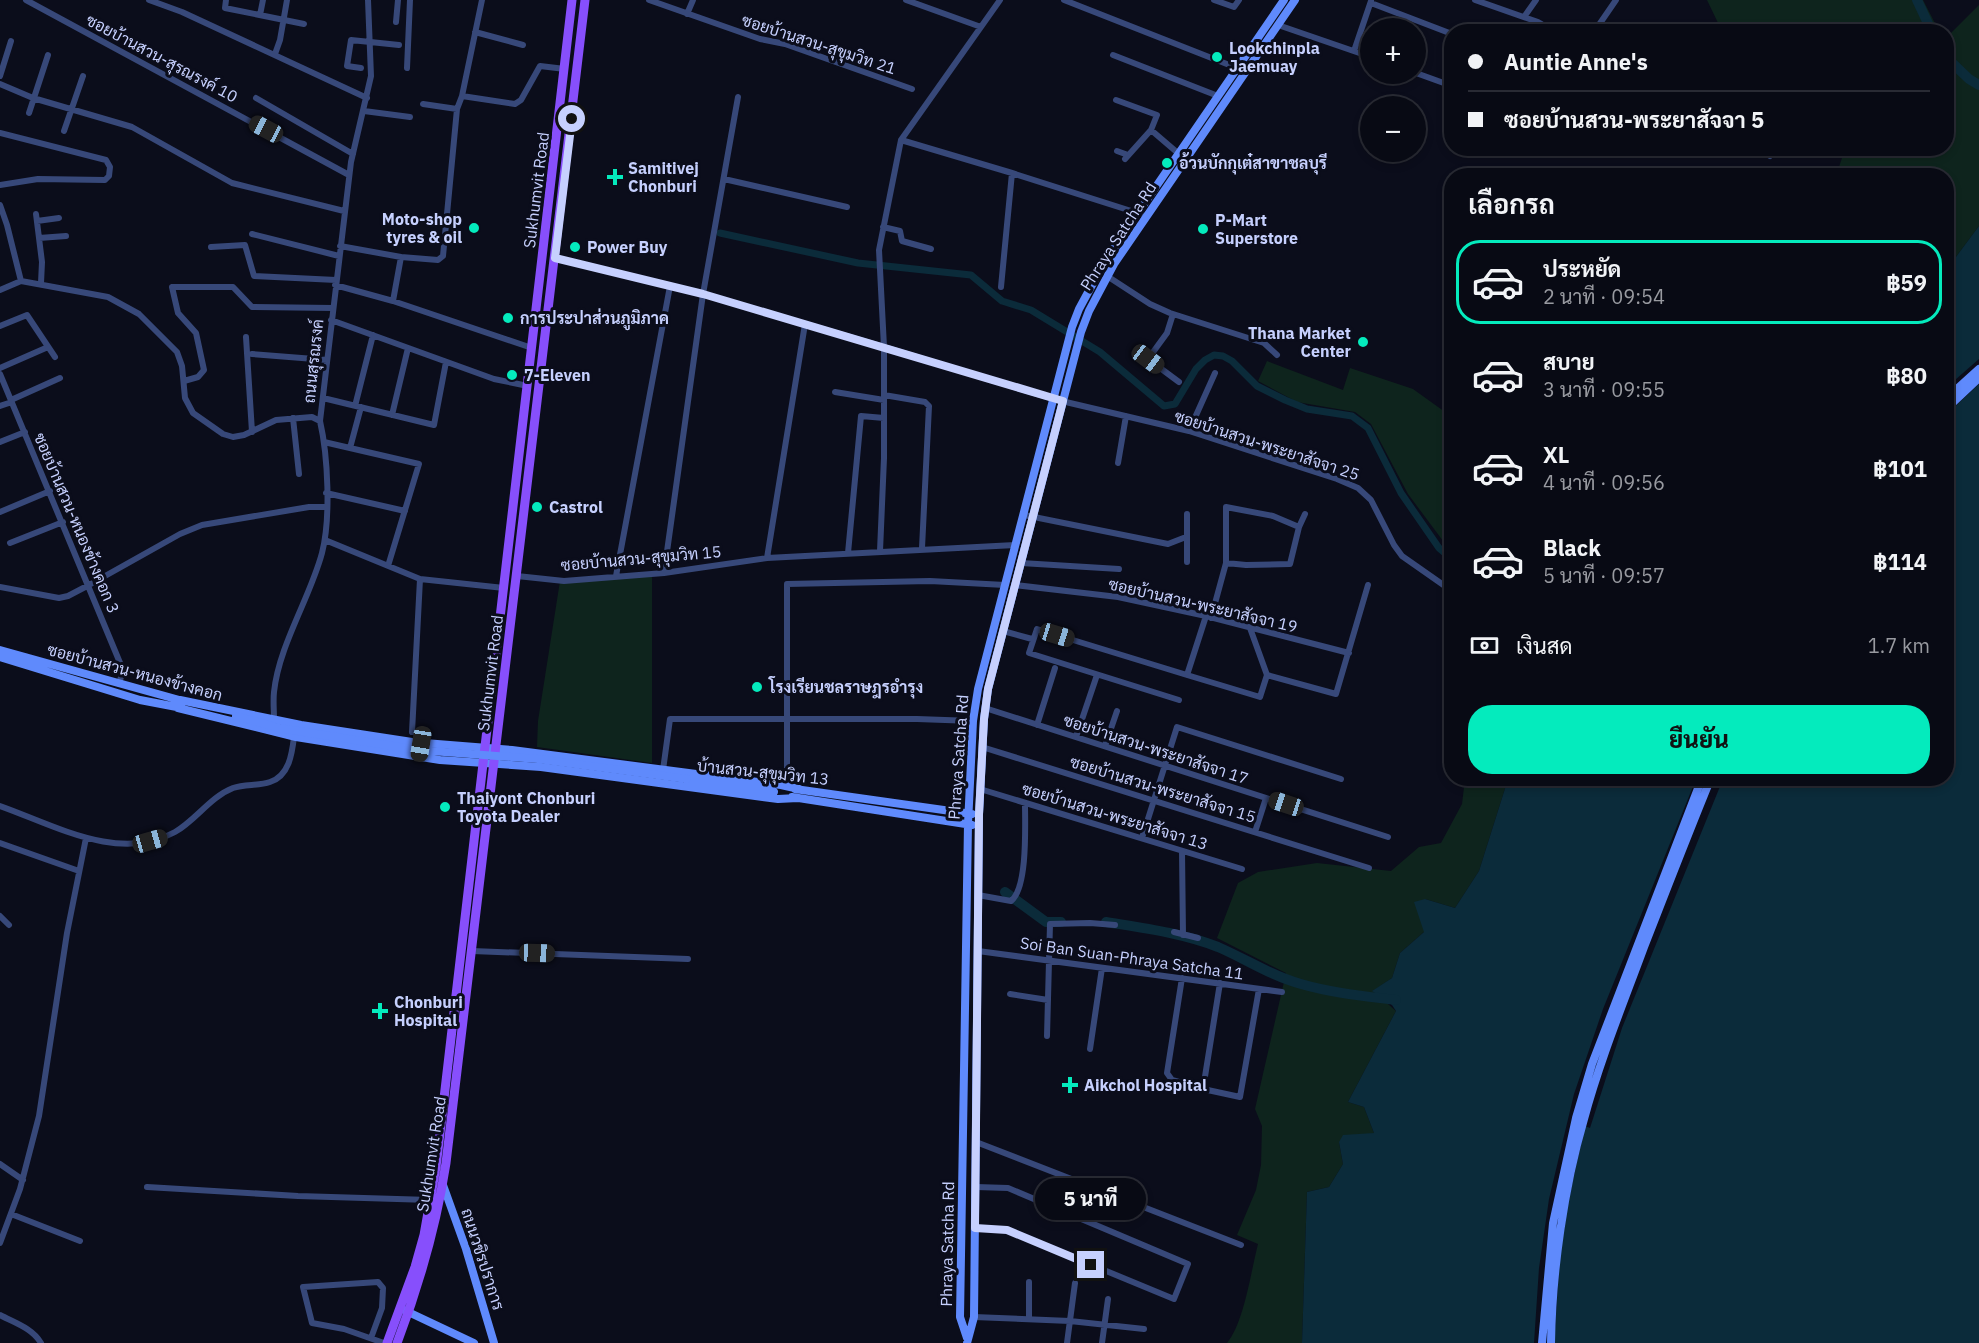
<!DOCTYPE html>
<html lang="th">
<head>
<meta charset="utf-8">
<style>
  :root { --surface:#080a14; --page:#161822; --text:#f1f3f6; --muted:#989aa0; --line:#292b34; --accent:#04ebbd }
  body { margin:0; font-family:"IBM Plex Sans",Sarabun,sans-serif; background:var(--page); color:var(--text); height:100vh; display:flex; flex-direction:column; font-size:22px; white-space:nowrap }
  * { box-sizing:border-box; margin:0 }
  p { font-size:20px; color:var(--muted) }
  .icon { flex:none; width:33px; height:33px; fill:none; stroke:currentColor; stroke-width:2; stroke-linecap:round; stroke-linejoin:round }
  .map { position:relative; flex:1; overflow:hidden }
  .details { position:absolute; left:1444px; top:168px; width:510px; height:618px; display:flex; flex-direction:column; background:var(--surface); border-radius:24px; box-shadow:0 3px 9px #0003,0 0 0 2px var(--line) }
  .details>* { flex:none }
  .guide { position:absolute; left:1444px; top:24px; width:510px; height:132px; border-radius:24px; box-shadow:0 3px 9px #0003,0 0 0 2px var(--line); display:grid; align-content:center; height:132px; padding:0 24px; background:var(--surface) }
  .fabs { position:absolute; left:1360px; top:18px; display:grid; gap:12px }
  .fabs a { display:grid; place-items:center; width:66px; height:66px; border-radius:50%; background:var(--surface); box-shadow:0 3px 9px #0003,0 0 0 2px var(--line); font-size:30px }
  .end { position:absolute; width:27px; height:27px; margin:-14px; border:8px solid #c6d0fe; background:#111; box-shadow:0 0 0 3px #111 }
  .from { border-radius:50% }
  .bubble { position:absolute; height:42px; border-radius:21px; background:var(--surface); box-shadow:0 3px 9px #0003,0 0 0 2px var(--line); font-size:20px; font-weight:800; line-height:42px; text-align:center }
  .car { position:absolute; width:18px; height:36px; margin:-18px -9px; border-radius:8px; box-shadow:0 0 4px 2px #0007; background:linear-gradient(#222 24%,#8ab4d8 0 40%,#222 0 76%,#8ab4d8 0 86%,#222 0) }
  .guide b { display:flex; align-items:center; gap:21px; height:57px; font-size:22px }
  .guide b+b { border-top:2px solid var(--line) }
  .guide i { width:15px; height:15px; background:var(--text) }
  ul { padding:0; list-style:none }
  li { display:flex; align-items:center; gap:18px; height:84px; margin:0 12px 9px; padding:0 12px; border:3px solid transparent; border-radius:24px }
  li div { flex:1 }
  li b { display:block; font-size:22px }
  li em { font-style:normal; font-weight:800 }
  li.current { border-color:var(--accent) }
  li>.icon { width:54px; height:54px; stroke-width:1.5 }
  h2 { padding:0 24px; font-size:27px; line-height:72px }
  .pay { display:flex; align-items:center; gap:15px; height:66px; padding:0 24px; font-size:22px }
  .pay p { margin-inline-start:auto }
  .button { display:flex; gap:12px; margin-top:auto; padding:12px 24px }
  .button a { flex:1; height:69px; border-radius:24px; background:var(--accent); color:#111; font-size:24px; font-weight:800; line-height:69px; text-align:center }
  .map>svg:first-child { display:block }
  .green { fill:#0e241d }
  .water { fill:#0b2b3a }
  .pier { fill:#0b0d1b }
  .lines { fill:none; stroke-linecap:round; stroke-linejoin:round }
  .canal { stroke:#0b2b3a; stroke-width:7 }
  .river { stroke:#0b2b3a; stroke-width:10 }
  .street { stroke:#374879; stroke-width:6 }
  .secondary { stroke:#5f8afc; stroke-width:8 }
  .primary { stroke:#874ffc; stroke-width:9 }
  .secondary-bridge { stroke:#5f8afc; stroke-width:8 }
  .route { stroke:#c6d0fe; stroke-width:8 }
  .poi-dot { fill:#04ebbd; stroke:#0b0d1b; stroke-width:2 }
  .labels { text-anchor:middle; stroke-width:6; stroke-linejoin:round; paint-order:stroke }
  .street-label { font-size:16px; fill:#c6d0fe; stroke:#0b0d1b }
  .poi-label { font-size:16px; font-weight:bold; fill:#c6d0fe; stroke:#0b0d1b; text-anchor:start }
</style>
</head>
<body>
<div class="map">
<svg width="1979" height="1343" viewBox="0 0 1979 1343">
  <rect width="100%" height="100%" fill="#0b0d1b"/>
  <path class="green" d="M1707,0H1923L1939,31H1717L1719,25Z
    M1979,5V226L1947,269V176H1836L1845,149L1947,148V37Z
    M1267,361L1343,390L1350,368L1413,389L1452,417V553L1408,494L1371,424L1355,412L1297,402L1258,381Z
    M652,575V763L537,747L538,721L560,581Z
    M1465,779H1508L1479,871L1455,908L1425,899L1424,932L1400,953L1392,978L1373,991L1396,1011L1348,1102L1364,1107L1374,1133L1339,1142L1343,1164L1329,1187L1307,1192L1302,1343H1227C1244,1323 1251,1271 1258,1244L1237,1235L1256,1190L1261,1165L1262,1126L1255,1109L1286,973L1217,938L1238,883L1258,872L1317,863L1391,871L1419,847L1441,843L1462,804Z"/>
  <path class="water" d="M1979,226V1343H1302L1307,1192L1329,1187L1343,1164L1339,1142L1343,1135L1374,1133L1364,1107L1348,1102L1396,1011L1392,1005L1372,991L1392,978L1400,953L1424,932L1414,902L1425,899L1455,908L1479,871L1508,779L1947,778V269Z"/>
  <path class="pier" d="M1979,359V384L1947,414V387Z
    M1696,779H1723L1622,1028L1590,1128L1585,1126L1568,1203L1560,1256L1554,1343H1534L1539,1268L1549,1199L1574,1094L1603,1009Z"/>
  <g class="lines">
    <path class="canal" d="M720,233L858,263L971,275L1002,301L1031,310L1100,352L1164,406L1175,404L1196,369L1205,360L1214,355L1223,356L1232,361L1257,386L1285,400L1307,409L1352,416L1368,428L1401,493L1439,548L1452,559"/>
    <path class="river" d="M1917,0L1932,32
      M1947,58L1969,79L1979,85
      M1005,892L1046,922H1061
      M1106,922C1143,928 1182,933 1218,947C1246,959 1271,976 1301,984C1332,993 1364,996 1396,1000"/>
    <path class="street" d="M26,0L349,175
      M149,0L182,12L367,98
      M226,0L225,8L304,24
      M649,0L760,39L785,44L912,89
      M906,0L981,27
      M1064,0L1237,68
      M1214,0L1234,7L1239,0
      M1475,0L1538,22L1555,32
      M1371,3L1452,34
      M687,14L693,0
      M260,15L263,0
      M1524,17L1536,0
      M396,22L398,0
      M1278,25L1371,57
      M475,32L523,45
      M1594,32L1616,0
      M1354,51L1371,1
      M275,54L280,40L287,0
      M1113,55L1218,96
      M361,68L347,66L351,40L399,45
      M407,68L410,0
      M1416,73L1452,86
      M0,76L11,41
      M0,84L33,98L132,127L232,183L344,211
      M462,96L515,104L521,100L540,66L565,69
      M256,98L353,154
      M1116,100L1157,115L1151,130L1125,159
      M423,104L457,109
      M364,111L410,117
      M29,113L48,55
      M1151,130L1179,154
      M64,131L83,76
      M0,133L106,160L110,167L109,176L105,180L38,179L0,185
      M901,140L1012,173L1147,216
      M1758,148L1770,156
      M1117,151L1128,155
      M724,179L847,207
      M0,205L7,225L21,281
      M36,214L42,262L41,283
      M37,221L59,218
      M883,227L900,231L902,241L931,249
      M252,234L339,256
      M39,238L66,236
      M340,246L401,257L438,260L443,256L457,109L462,96L482,0
      M211,247L245,245L254,276L336,280
      M555,258L703,294L884,347L1053,399L1189,431L1337,479L1358,488L1371,500L1394,545L1402,556L1452,591
      M1107,276L1150,304L1170,313L1264,343L1277,355
      M21,281L108,297L139,314L177,352L182,366L185,398L193,413L223,434L233,437L244,435L276,420L312,417L320,421
      M335,285L393,301L532,348
      M1001,287L1012,173
      M0,290L21,281
      M393,301L401,257
      M1173,314L1167,333L1148,359L1179,382
      M331,320L494,379L528,386
      M0,326L27,315L55,357
      M246,337L252,432
      M252,354L327,360
      M0,368L48,347
      M0,374L123,670L119,684
      M184,381L198,377L204,370L196,333L178,313L172,287H233L252,307L333,308
      M835,392L884,400
      M884,395L925,402L929,406L922,548
      M323,398L434,425L446,362
      M11,400L60,378
      M0,406L12,402
      M355,406L373,335
      M392,415L408,348
      M293,418L299,474
      M1189,431L1215,373
      M0,442L25,432
      M324,442L419,464L388,566
      M350,448L361,407
      M1118,463L1126,416
      M326,493L405,511
      M0,512L50,491
      M1187,514V562
      M1024,515L1168,544L1186,537
      M325,540L420,579L504,588
      M10,543L63,522
      M880,551L884,458V347L879,250L901,140L1000,0
      M848,553L861,416L884,418
      M767,558L805,324
      M1021,563L1119,569
      M1226,563L1246,565L1290,564L1299,527L1305,514
      M664,573L703,294L738,97
      M517,576L564,581L664,573L767,558L1015,545
      M616,576L670,286
      M1015,585L1118,597L1206,616L1349,653
      M0,587L59,598L68,596L89,585L180,534L202,525L309,507H326
      M1206,616L1187,675L1260,697L1267,675L1336,694L1368,585
      M1211,618L1226,563V507L1273,516L1299,527
      M1250,628L1267,675
      M1003,631L1032,639
      M1179,700L1029,653L1037,629L1187,675
      M985,708L1388,837
      M274,719C274,710 273,701 274,692C279,645 310,598 322,553C331,518 328,456 320,421L351,162L371,76L368,0
      M1037,725L1055,668
      M412,732L420,579
      M1076,737L1097,675
      M1105,746L1117,711
      M982,747L1369,868
      M663,770L670,719H917L973,721
      M787,786V584L930,581L1005,585
      M980,789L1242,869
      M0,806C54,825 119,863 175,832C196,820 210,797 233,788C245,784 258,786 270,782C289,776 292,754 294,737
      M1255,832L1266,798
      M1142,838L1177,727L1341,779
      M0,843L79,871
      M1182,851L1183,935
      M978,895L1011,901C1028,888 1025,824 1025,803
      M0,916L9,925
      M1174,932L1198,938
      M472,951L688,959
      M978,951L1282,992
      M1182,978L1167,1073L1172,1080L1203,1089
      M1220,983L1203,1089L1240,1097L1259,989
      M1010,994L1048,1000
      M1047,1036L1050,924L1090,923L1115,925
      M1090,1049L1102,968
      M976,1142L1241,1245
      M0,1164L23,1180
      M147,1187L298,1196L430,1200
      M11,1214L80,1241
      M976,1228L1007,1230L1174,1299L1188,1264L1008,1188L976,1187
      M0,1243L20,1189L39,1116L67,933L86,838
      M0,1315C15,1323 32,1328 41,1343
      M974,1317L1070,1321L1144,1329
      M1029,1318V1282
      M371,1338L382,1308L383,1288L378,1282L303,1287L312,1323L344,1329L384,1343
      M1067,1343L1075,1283
      M1102,1343L1108,1299"/>
    <path class="secondary" d="M1947,398L1979,369
      M1947,408L1979,378
      M0,650L183,701
      M0,657L140,700L182,708
      M180,700L301,725L412,742L512,750L781,785L799,789
      M178,708L296,737L440,760L541,767L778,799L798,798
      M687,779L774,792
      M795,789L972,814
      M792,797L972,825
      M443,1185L466,1249L494,1343
      M404,1310L474,1343
      M967,1338L960,1317L968,824L973,721L978,689L1072,327L1079,309L1105,261L1284,0
      M967,1343L974,1317L979,815L984,719L988,689L1081,332L1089,311L1114,264L1295,0
      M1542,1343L1553,1223L1576,1118L1592,1064L1702,778
      M1551,1343C1552,1272 1564,1187 1584,1119C1600,1060 1623,1004 1644,947C1666,891 1688,834 1711,778"/>
    <path class="primary" d="M387,1343L415,1267L424,1235L436,1167L572,0
      M397,1343C420,1283 436,1227 446,1163L585,0"/>
    <path class="secondary-bridge" d="M236,716L279,728L418,750L538,759L687,779"/>
  </g>
  <g class="lines">
    <path class="route" d="M572,119L555,258L703,294L1063,401L988,689L984,719L979,814L975,1228L1007,1230L1091,1265"/>
  </g>
  <g class="poi-dot">
    <circle cx="1217" cy="57" r="6"/>
    <circle cx="1167" cy="163" r="6"/>
    <path d="M612 168h6v6h6v6h-6v6h-6v-6h-6v-6h6z"/>
    <circle cx="474" cy="228" r="6"/>
    <circle cx="1203" cy="229" r="6"/>
    <circle cx="575" cy="247" r="6"/>
    <circle cx="508" cy="318" r="6"/>
    <circle cx="1363" cy="342" r="6"/>
    <circle cx="512" cy="375" r="6"/>
    <circle cx="537" cy="507" r="6"/>
    <circle cx="757" cy="687" r="6"/>
    <circle cx="445" cy="807" r="6"/>
    <path d="M377 1002h6v6h6v6h-6v6h-6v-6h-6v-6h6z"/>
    <path d="M1067 1076h6v6h6v6h-6v6h-6v-6h-6v-6h6z"/>
  </g>
  <g class="labels">
    <g class="street-label">
      <text transform="translate(819 44) rotate(18)" y="6">ซอยบ้านสวน-สุขุมวิท 21</text>
      <text transform="translate(162 58) rotate(28)" y="6">ซอยบ้านสวน-สุรณรงค์ 10</text>
      <text transform="translate(536 190) rotate(-83)" y="6">Sukhumvit Road</text>
      <text transform="translate(1118 236) rotate(-57)" y="6">Phraya Satcha Rd</text>
      <text transform="translate(313 361) rotate(-84)" y="6">ถนนสุรณรงค์</text>
      <text transform="translate(1267 445) rotate(18)" y="6">ซอยบ้านสวน-พระยาสัจจา 25</text>
      <text transform="translate(77 523) rotate(67)" y="6">ซอยบ้านสวน-หนองข้างคอก 3</text>
      <text transform="translate(641 558) rotate(-5)" y="6">ซอยบ้านสวน-สุขุมวิท 15</text>
      <text transform="translate(1203 605) rotate(13)" y="6">ซอยบ้านสวน-พระยาสัจจา 19</text>
      <text transform="translate(135 672) rotate(15)" y="6">ซอยบ้านสวน-หนองข้างคอก</text>
      <text transform="translate(490 673) rotate(-83)" y="6">Sukhumvit Road</text>
      <text transform="translate(1156 749) rotate(18)" y="6">ซอยบ้านสวน-พระยาสัจจา 17</text>
      <text transform="translate(958 757) rotate(-86)" y="6">Phraya Satcha Rd</text>
      <text transform="translate(763 772) rotate(6)" y="6">บ้านสวน-สุขุมวิท 13</text>
      <text transform="translate(1163 789) rotate(17)" y="6">ซอยบ้านสวน-พระยาสัจจา 15</text>
      <text transform="translate(1115 816) rotate(17)" y="6">ซอยบ้านสวน-พระยาสัจจา 13</text>
      <text transform="translate(1132 958) rotate(8)" y="6">Soi Ban Suan-Phraya Satcha 11</text>
      <text transform="translate(431 1154) rotate(-81)" y="6">Sukhumvit Road</text>
      <text transform="translate(947 1244) rotate(-89)" y="6">Phraya Satcha Rd</text>
      <text transform="translate(483 1259) rotate(72)" y="6">ถนนวชิรปราการ</text>
    </g>
    <g class="poi-label">
      <text x="1229" y="54">Lookchinpla<tspan x="1229" dy="18">Jaemuay</tspan></text>
      <text x="1179" y="169">อ้วนบักกุเต๋สาขาชลบุรี</text>
      <text x="628" y="174">Samitivej<tspan x="628" dy="18">Chonburi</tspan></text>
      <text x="462" y="225" text-anchor="end">Moto-shop<tspan x="462" dy="18">tyres &amp; oil</tspan></text>
      <text x="1215" y="226">P-Mart<tspan x="1215" dy="18">Superstore</tspan></text>
      <text x="587" y="253">Power Buy</text>
      <text x="520" y="324">การประปาส่วนภูมิภาค</text>
      <text x="1351" y="339" text-anchor="end">Thana Market<tspan x="1351" dy="18">Center</tspan></text>
      <text x="524" y="381">7-Eleven</text>
      <text x="549" y="513">Castrol</text>
      <text x="769" y="693">โรงเรียนชลราษฎรอำรุง</text>
      <text x="457" y="804">Thaiyont Chonburi<tspan x="457" dy="18">Toyota Dealer</tspan></text>
      <text x="394" y="1008">Chonburi<tspan x="394" dy="18">Hospital</tspan></text>
      <text x="1084" y="1091">Aikchol Hospital</text>
    </g>
  </g>
</svg>
<div class="fabs">
<a>+</a>
<a>−</a>
</div>
<i class="end from" style="left:572px;top:119px"></i>
<i class="end" style="left:1091px;top:1265px"></i>
<div class="bubble" style="left:1035px;top:1178px;width:111px">5 นาที</div>
<i class="car" style="left:266px;top:129px;rotate:298deg"></i>
<i class="car" style="left:1148px;top:359px;rotate:127deg"></i>
<i class="car" style="left:1057px;top:635px;rotate:107deg"></i>
<i class="car" style="left:421px;top:744px;rotate:189deg"></i>
<i class="car" style="left:1286px;top:804px;rotate:288deg"></i>
<i class="car" style="left:150px;top:841px;rotate:74deg"></i>
<i class="car" style="left:537px;top:953px;rotate:92deg"></i>
<div class="guide">
<b><i class="from"></i>Auntie Anne's</b>
<b><i></i>ซอยบ้านสวน-พระยาสัจจา 5</b>
</div>
<section class="details">
<h2>เลือกรถ</h2>
<ul>
<li class="current"><svg class="icon" aria-label="car" viewBox="0 0 24 24"><path d="M5 17H2v-5l4-1 3-4h7l3 4 3 1v5h-3M9 17h6M6 11h13"/><circle cx="7" cy="17" r="2"/><circle cx="17" cy="17" r="2"/></svg><div><b>ประหยัด</b><p>2 นาที · 09:54</p></div><em>฿59</em></li>
<li><svg class="icon" aria-label="car" viewBox="0 0 24 24"><path d="M5 17H2v-5l4-1 3-4h7l3 4 3 1v5h-3M9 17h6M6 11h13"/><circle cx="7" cy="17" r="2"/><circle cx="17" cy="17" r="2"/></svg><div><b>สบาย</b><p>3 นาที · 09:55</p></div><em>฿80</em></li>
<li><svg class="icon" aria-label="car" viewBox="0 0 24 24"><path d="M5 17H2v-5l4-1 3-4h7l3 4 3 1v5h-3M9 17h6M6 11h13"/><circle cx="7" cy="17" r="2"/><circle cx="17" cy="17" r="2"/></svg><div><b>XL</b><p>4 นาที · 09:56</p></div><em>฿101</em></li>
<li><svg class="icon" aria-label="car" viewBox="0 0 24 24"><path d="M5 17H2v-5l4-1 3-4h7l3 4 3 1v5h-3M9 17h6M6 11h13"/><circle cx="7" cy="17" r="2"/><circle cx="17" cy="17" r="2"/></svg><div><b>Black</b><p>5 นาที · 09:57</p></div><em>฿114</em></li>
</ul>
<div class="pay"><svg class="icon" aria-label="cash" viewBox="0 0 24 24"><path d="M3 7h18v10H3z"/><circle cx="12" cy="12" r="2"/></svg>เงินสด<p>1.7 km</p></div>
<div class="button"><a>ยืนยัน</a></div>
</section>
</div>
</body>
</html>
